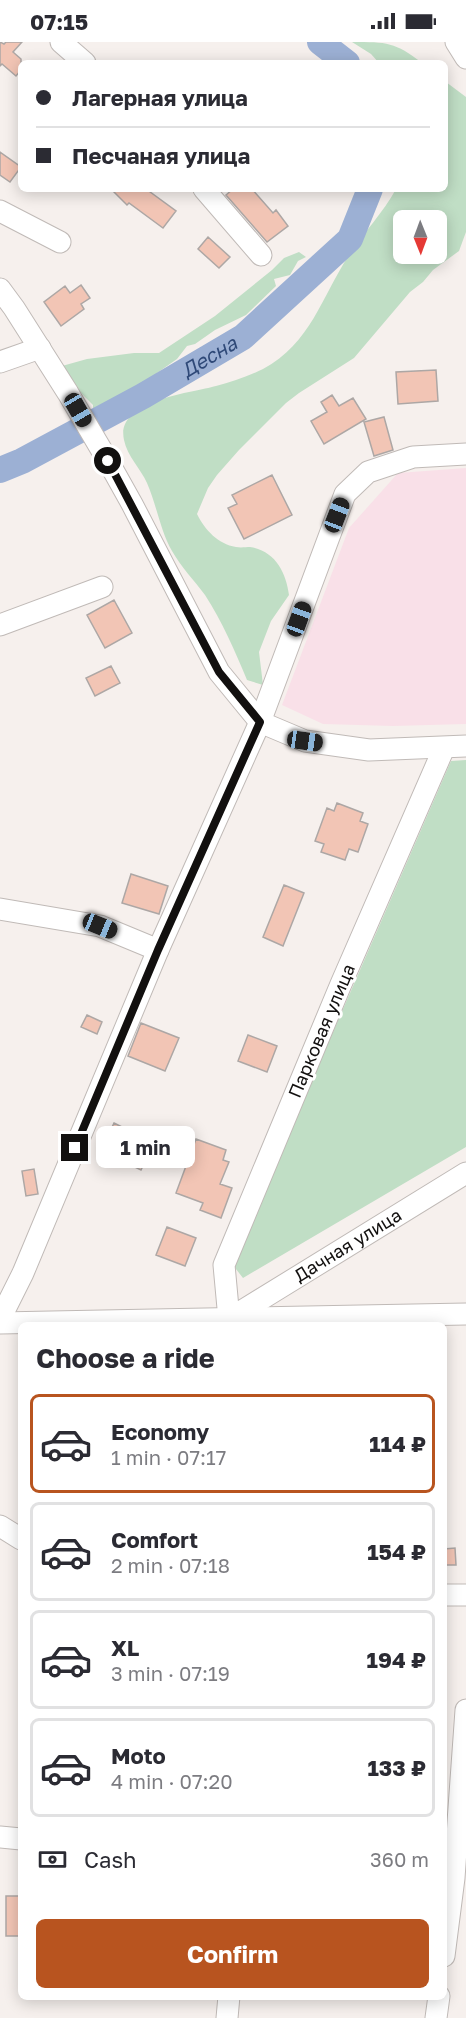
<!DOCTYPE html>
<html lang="en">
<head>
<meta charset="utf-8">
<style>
  :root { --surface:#fff; --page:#f2f2f3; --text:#2b2b33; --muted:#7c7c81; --line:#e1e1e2; --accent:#b8541f }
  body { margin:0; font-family:"Golos Text",sans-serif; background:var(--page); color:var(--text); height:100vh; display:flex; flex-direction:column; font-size:22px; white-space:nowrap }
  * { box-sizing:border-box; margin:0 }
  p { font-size:20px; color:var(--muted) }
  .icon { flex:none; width:33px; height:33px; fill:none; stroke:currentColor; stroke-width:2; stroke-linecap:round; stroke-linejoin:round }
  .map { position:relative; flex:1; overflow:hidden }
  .side { position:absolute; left:18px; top:1280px; width:429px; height:678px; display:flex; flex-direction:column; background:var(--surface); border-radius:9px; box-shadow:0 3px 15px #0003 }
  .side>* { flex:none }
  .banner { position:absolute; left:18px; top:18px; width:430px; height:132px; border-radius:9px; box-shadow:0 3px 15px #0003; display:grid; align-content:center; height:132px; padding:0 18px; background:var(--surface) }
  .needle { width:39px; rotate:179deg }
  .fabs { position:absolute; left:393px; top:168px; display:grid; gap:12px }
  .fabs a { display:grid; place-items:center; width:54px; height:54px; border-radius:9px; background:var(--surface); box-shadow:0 3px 15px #0003; font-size:30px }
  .end { position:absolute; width:27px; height:27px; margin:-14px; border:8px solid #12100f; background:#fff; box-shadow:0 0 0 3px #fff }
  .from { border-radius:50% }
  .bubble { position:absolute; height:42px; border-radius:9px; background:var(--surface); box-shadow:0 3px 15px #0003; font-size:20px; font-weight:700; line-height:42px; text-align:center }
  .car { position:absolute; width:18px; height:36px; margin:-18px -9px; border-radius:8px; box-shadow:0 0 4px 2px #0007; background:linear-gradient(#222 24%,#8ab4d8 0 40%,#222 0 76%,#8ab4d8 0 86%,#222 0) }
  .banner b { display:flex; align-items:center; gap:21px; height:57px; font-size:22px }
  .banner b+b { border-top:2px solid var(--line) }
  .banner i { width:15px; height:15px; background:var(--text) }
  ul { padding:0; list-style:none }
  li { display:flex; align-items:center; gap:18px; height:99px; margin:0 12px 9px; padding:0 6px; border:3px solid var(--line); border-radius:9px }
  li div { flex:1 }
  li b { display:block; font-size:22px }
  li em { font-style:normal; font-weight:700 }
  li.current { border-color:var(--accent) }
  li>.icon { width:54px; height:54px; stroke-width:1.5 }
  h2 { padding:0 18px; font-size:27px; line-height:72px }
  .pay { display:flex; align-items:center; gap:15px; height:66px; padding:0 18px; font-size:22px }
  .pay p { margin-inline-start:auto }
  .cta { display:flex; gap:12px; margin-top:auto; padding:12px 18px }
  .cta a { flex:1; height:69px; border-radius:9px; background:var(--accent); color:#fff; font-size:24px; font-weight:700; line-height:69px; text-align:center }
  .status { display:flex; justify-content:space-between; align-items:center; height:42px; padding:0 30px; background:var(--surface); direction:ltr }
  .status svg { height:16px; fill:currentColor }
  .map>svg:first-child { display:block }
  .medical { fill:#f9e0e8 }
  .green { fill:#c0dec5; fill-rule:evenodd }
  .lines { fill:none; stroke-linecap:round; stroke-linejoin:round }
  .river { stroke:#9cb0d4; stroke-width:26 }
  .building { fill:#f2c5b5; stroke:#ada7a5; stroke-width:1.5 }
  .minor-casing { stroke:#c0bab7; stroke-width:23 }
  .minor { stroke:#fff; stroke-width:21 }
  .route { stroke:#12100f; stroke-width:8 }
  .labels { text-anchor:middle; stroke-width:6; stroke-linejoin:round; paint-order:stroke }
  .street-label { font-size:18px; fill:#12100f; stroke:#fff }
  .water-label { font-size:20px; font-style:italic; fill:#2f4978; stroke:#fff }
</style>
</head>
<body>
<div class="status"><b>07:15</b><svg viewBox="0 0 49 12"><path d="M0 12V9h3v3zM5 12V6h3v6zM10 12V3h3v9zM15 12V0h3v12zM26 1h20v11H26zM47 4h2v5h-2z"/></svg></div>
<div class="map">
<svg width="466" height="1976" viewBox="0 0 466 1976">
  <rect width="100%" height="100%" fill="#f6f0ed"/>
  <path class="medical" d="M466,426V682L393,684L323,682L282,663L349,486L398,431Z"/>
  <path class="green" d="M352,0C387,0 395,0 422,21H379L371,12Z
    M446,40L466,55V190L459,209L433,228L423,240L410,250L354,316L299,351L286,361L239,408L217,433L208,446L197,472C205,488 218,502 236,505C241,506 246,505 250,505C275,509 286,530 289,553L271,579L259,610L263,643L247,638C235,609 222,579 205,553C194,538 181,525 172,509C160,488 157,464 147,441C141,427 127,414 124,398C115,358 191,351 216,344C231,340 249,334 263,327C311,301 321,256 349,213C364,190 383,171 396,147H446ZM404,178H436V212H404Z
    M299,210L306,215L298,219L290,233L274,237L276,244L246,273L215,288L195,302L187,304L177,317L157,331L145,343L100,363L93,368V363L75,345L62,324L87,317L134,311H159L215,274L272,228L284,216Z
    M466,718V1105L243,1236L232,1222L451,719Z"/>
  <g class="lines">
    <g class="river">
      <path d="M320,0L347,21"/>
      <path id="s1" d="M0,428L22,419L143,354L243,295L350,197L370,147"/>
    </g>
  </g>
  <path class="building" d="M0,0L4,2L6,0H22L13,10L21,17V28L16,34L2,22L0,24Z
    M0,110L21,125L10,140L0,133Z
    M111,147H146L176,169L163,186L129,161L127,163Z
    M233,147H252L273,171L276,168L288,184L267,200L226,153Z
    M208,195L230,215L219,226L198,207Z
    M81,243L90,256L81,262L84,267L61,284L44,260L65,244L70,251Z
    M436,328L438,359L398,362L396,330Z
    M332,353L339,364L353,356L366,377L324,402L311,379L327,370L321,360Z
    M384,375L393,408L374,414L364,380Z
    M272,433L292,473L244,497L228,466L237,462L232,453Z
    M114,558L132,591L105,606L87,573Z
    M111,624L120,641L95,654L86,636Z
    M337,761L363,771L360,779L368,782L358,810L349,807L345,818L321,810L324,802L315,799L327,766L334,769Z
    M131,832L168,844L159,872L122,861Z
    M284,843L304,851L283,904L263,895Z
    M87,973L102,980L97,992L81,985Z
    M141,981L179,996L165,1029L128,1014Z
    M248,993L277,1004L267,1030L238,1019Z
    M114,1081L154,1101L141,1128L101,1109Z
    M196,1097L226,1108L223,1118L229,1120L220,1142L232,1146L221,1176L200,1168L203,1161L176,1151Z
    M34,1127L38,1152L26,1154L22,1129Z
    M167,1185L196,1196L185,1224L156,1213Z
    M455,1506L456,1523H444V1507Z
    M6,1854H21V1894H6Z"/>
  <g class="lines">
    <defs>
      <g id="minor">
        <path d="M61,0L85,21"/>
        <path d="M456,0L466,16"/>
        <path d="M204,147L261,213"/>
        <path d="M0,169L60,200"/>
        <path d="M0,247L14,266L68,351L108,419L132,462L219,630L260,680L305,699L369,708L466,704"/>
        <path d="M0,320L40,306"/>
        <path d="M0,583L102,545"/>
        <path id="s2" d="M444,706L341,942L224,1223L229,1277L466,1131"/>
        <path d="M0,867L100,884L158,908"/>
        <path d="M0,1277L23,1231L158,908L260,680L345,452L368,430L413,415L466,412"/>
        <path d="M0,1281L466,1272"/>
        <path d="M0,1484L21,1497"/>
        <path d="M444,1553H466"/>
        <path d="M0,1795L21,1797"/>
        <path d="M444,1914L454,1836L466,1668"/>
        <path d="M227,1976L229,1954"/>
        <path d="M436,1976L439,1954"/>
      </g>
    </defs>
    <use href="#minor" class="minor-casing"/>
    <use href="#minor" class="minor"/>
  </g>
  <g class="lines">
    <path class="route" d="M75,1106L158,908L260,680L219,630L108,419"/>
  </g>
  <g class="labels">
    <g class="street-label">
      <text transform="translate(322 989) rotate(-67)" y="6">Парковая улица</text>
      <text dy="6" stroke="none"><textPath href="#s2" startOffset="756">Дачная улица</textPath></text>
    </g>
    <g class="water-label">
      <text dy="7" stroke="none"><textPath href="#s1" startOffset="238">Десна</textPath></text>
    </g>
  </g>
</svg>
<div class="fabs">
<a><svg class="needle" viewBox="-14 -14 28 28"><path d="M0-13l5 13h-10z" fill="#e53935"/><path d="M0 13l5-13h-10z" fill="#7c7c81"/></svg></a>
</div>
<i class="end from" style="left:108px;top:419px"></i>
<i class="end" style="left:75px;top:1106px"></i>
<div class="bubble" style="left:96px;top:1084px;width:99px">1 min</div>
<i class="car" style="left:78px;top:368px;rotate:150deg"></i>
<i class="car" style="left:337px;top:473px;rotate:21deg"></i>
<i class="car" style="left:299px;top:577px;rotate:20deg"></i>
<i class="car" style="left:305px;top:699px;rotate:98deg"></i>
<i class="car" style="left:100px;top:884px;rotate:112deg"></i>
<div class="banner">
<b><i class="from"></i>Лагерная улица</b>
<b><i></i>Песчаная улица</b>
</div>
<section class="side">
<h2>Choose a ride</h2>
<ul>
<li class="current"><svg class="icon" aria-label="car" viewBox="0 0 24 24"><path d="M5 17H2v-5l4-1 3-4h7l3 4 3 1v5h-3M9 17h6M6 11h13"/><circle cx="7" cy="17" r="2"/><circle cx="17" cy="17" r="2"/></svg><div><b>Economy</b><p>1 min · 07:17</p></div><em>114 ₽</em></li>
<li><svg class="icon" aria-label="car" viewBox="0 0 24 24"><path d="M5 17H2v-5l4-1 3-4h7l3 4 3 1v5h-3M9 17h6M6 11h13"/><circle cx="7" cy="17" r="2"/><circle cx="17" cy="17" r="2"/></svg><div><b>Comfort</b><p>2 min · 07:18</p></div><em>154 ₽</em></li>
<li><svg class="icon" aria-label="car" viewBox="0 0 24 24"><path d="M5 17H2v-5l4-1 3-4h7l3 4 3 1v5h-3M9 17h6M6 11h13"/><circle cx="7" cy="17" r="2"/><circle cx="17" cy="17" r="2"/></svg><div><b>XL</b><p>3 min · 07:19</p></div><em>194 ₽</em></li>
<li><svg class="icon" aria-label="car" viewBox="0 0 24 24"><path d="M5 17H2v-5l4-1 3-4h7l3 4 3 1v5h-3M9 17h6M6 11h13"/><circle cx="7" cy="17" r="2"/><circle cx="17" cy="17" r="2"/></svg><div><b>Moto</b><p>4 min · 07:20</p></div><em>133 ₽</em></li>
</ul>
<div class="pay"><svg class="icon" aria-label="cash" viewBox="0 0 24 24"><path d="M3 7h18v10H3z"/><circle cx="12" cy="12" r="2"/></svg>Cash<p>360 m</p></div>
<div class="cta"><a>Confirm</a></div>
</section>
</div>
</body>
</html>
